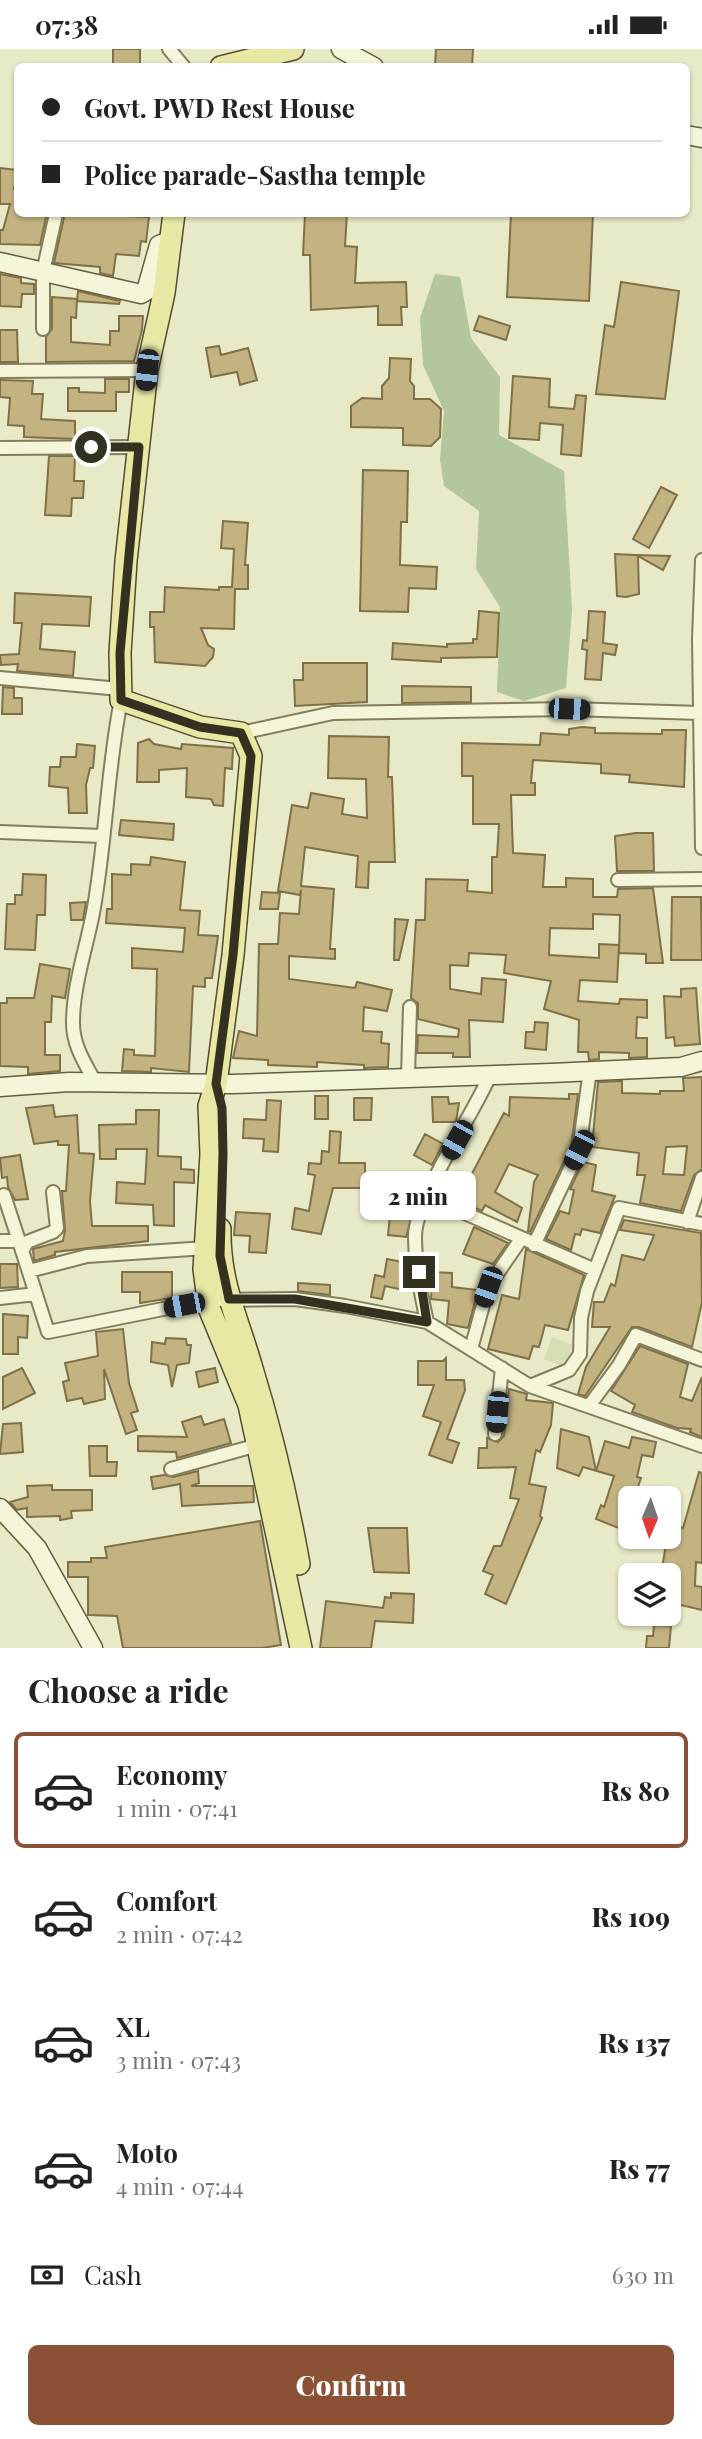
<!DOCTYPE html>
<html lang="en">
<head>
<meta charset="utf-8">
<style>
  :root { --surface:#fff; --page:#f2f2f2; --text:#222; --muted:#767676; --line:#e0e0e0; --accent:#8b5135 }
  body { margin:0; font-family:"Playfair Display",serif; background:var(--page); color:var(--text); height:100vh; display:flex; flex-direction:column; font-size:26px; white-space:nowrap }
  * { box-sizing:border-box; margin:0 }
  p { font-size:23px; color:var(--muted) }
  .icon { flex:none; width:38px; height:38px; fill:none; stroke:currentColor; stroke-width:2; stroke-linecap:round; stroke-linejoin:round }
  .map { position:relative; height:1599px; overflow:hidden }
  .drawer { display:flex; flex-direction:column; background:var(--surface); flex:1 }
  .drawer>* { flex:none }
  .banner { position:absolute; left:14px; top:14px; width:676px; height:154px; border-radius:10px; box-shadow:0 2px 5px #0004; display:grid; align-content:center; height:154px; padding:0 28px; background:var(--surface) }
  .needle { width:46px; rotate:182deg }
  .tools { position:absolute; left:618px; top:1437px; display:grid; gap:14px }
  .tools a { display:grid; place-items:center; width:63px; height:63px; border-radius:10px; background:var(--surface); box-shadow:0 2px 5px #0004; font-size:35px }
  .end { position:absolute; width:32px; height:32px; margin:-16px; border:9px solid #353120; background:#fff; box-shadow:0 0 0 4px #fff }
  .from { border-radius:50% }
  .bubble { position:absolute; height:49px; border-radius:10px; background:var(--surface); box-shadow:0 2px 5px #0004; font-size:23px; font-weight:800; line-height:49px; text-align:center }
  .car { position:absolute; width:21px; height:42px; margin:-21px -10px; border-radius:9px; box-shadow:0 0 5px 2px #0007; background:linear-gradient(#222 24%,#8ab4d8 0 40%,#222 0 76%,#8ab4d8 0 86%,#222 0) }
  .banner b { display:flex; align-items:center; gap:24px; height:66px; font-size:26px }
  .banner b+b { border-top:2px solid var(--line) }
  .banner i { width:18px; height:18px; background:var(--text) }
  ul { padding:0; list-style:none }
  li { display:flex; align-items:center; gap:21px; height:116px; margin:0 14px 10px; padding:0 14px; border:4px solid transparent; border-radius:10px }
  li div { flex:1 }
  li b { display:block; font-size:26px }
  li em { font-style:normal; font-weight:800 }
  li.on { border-color:var(--accent) }
  li>.icon { width:63px; height:63px; stroke-width:1.5 }
  h2 { padding:0 28px; font-size:32px; line-height:84px }
  .pay { display:flex; align-items:center; gap:18px; height:77px; padding:0 28px; font-size:26px }
  .pay p { margin-inline-start:auto }
  .primary-button { display:flex; gap:14px; margin-top:auto; padding:14px 28px }
  .primary-button a { flex:1; height:80px; border-radius:10px; background:var(--accent); color:#fff; font-size:28px; font-weight:800; line-height:80px; text-align:center }
  .status { display:flex; justify-content:space-between; align-items:center; height:49px; padding:0 35px; background:var(--surface); direction:ltr }
  .status svg { height:19px; fill:currentColor }
  .map>svg:first-child { display:block }
  .farmland { fill:#d7deb5 }
  .green { fill:#b3c69c }
  .building { fill:#c3b381; stroke:#7f7047; stroke-width:2; fill-rule:evenodd }
  .lines { fill:none; stroke-linecap:round; stroke-linejoin:round }
  .street-casing { stroke:#837e5e; stroke-width:16 }
  .secondary-casing { stroke:#655f41; stroke-width:21 }
  .primary-casing { stroke:#514b32; stroke-width:24 }
  .street { stroke:#f4f5d9; stroke-width:12 }
  .secondary { stroke:#f4f5d9; stroke-width:18 }
  .primary { stroke:#e7e8a3; stroke-width:21 }
  .route { stroke:#353120; stroke-width:9 }
</style>
</head>
<body>
<div class="status"><b>07:38</b><svg viewBox="0 0 49 12"><path d="M0 12V9h3v3zM5 12V6h3v6zM10 12V3h3v9zM15 12V0h3v12zM26 1h20v11H26zM47 4h2v5h-2z"/></svg></div>
<div class="map">
<svg width="702" height="1599" viewBox="0 0 702 1599">
  <rect width="100%" height="100%" fill="#e8e9c7"/>
  <path class="farmland" d="M552,1288L573,1296L565,1318L544,1310Z"/>
  <path class="green" d="M435,225L460,228L471,289L500,328L499,386L564,422L572,561L566,639L524,652L497,643L500,558L476,520L479,462L444,437L440,410L444,362L423,316L420,269Z"/>
  <path class="building" d="M113,0H140V18H113Z
    M436,0H473L472,18L435,16Z
    M0,119L18,121L14,140H18V164H47L40,196L0,195V181H3L10,155H0Z
    M65,164L149,168L146,193L141,192L139,207L116,205L113,227L100,224V218L54,214Z
    M305,164H347L345,197L357,198L355,234L406,233L407,258H401L402,276H378V257L311,261L310,206H303Z
    M511,164H593L589,252L507,248Z
    M0,225L21,229V234L34,235V245H22L21,258L0,257Z
    M621,233L679,242L665,350L596,345L605,276L614,278Z
    M78,242L120,252L119,255L77,252Z
    M52,248L77,250L76,269L71,268V293L110,296V282H119V267H143L142,281L134,312L46,313V288L52,280Z
    M479,267L510,277L506,291L474,281Z
    M0,281H17L18,313H0Z
    M219,297L221,306L248,299L257,331L240,336L237,323L211,328L206,299Z
    M390,309L411,310L410,332L414,337V350H430L441,360L440,388L431,397L403,396V379L351,378V357L362,349L382,350V337L389,329Z
    M513,327L550,330L549,358L574,360L576,346L586,347L581,407L561,405L563,376L540,374L539,391L509,389Z
    M105,330H129V343H116V362H68V339H79V343L105,344Z
    M0,331L33,332L32,345H43L41,370L75,372V390L24,388V377L8,376L10,349L0,348Z
    M49,407H75L74,432H84L83,449H72L71,467L45,466Z
    M363,421L408,422L407,473H401L400,516L437,518L436,540L409,539L408,563L360,562Z
    M661,438L677,446L649,499L633,490Z
    M223,472L248,474L245,516H248V540H235L234,580L201,579L208,596L214,600L213,608L205,617L155,613L154,578H150V563H164L165,538L219,541V538H232L234,500L221,499Z
    M615,505L635,506L670,507L663,521L638,507L639,545L626,548L617,547Z
    M15,544L91,548L89,577L42,575L40,600L75,603L73,627L17,622L18,615L1,616L0,606L19,605L22,574H14Z
    M479,562L499,564L497,608L441,609V613L392,610L393,594L447,598V595L473,594V590H477Z
    M589,562L605,563L603,594L617,596L615,606L603,604L601,631L585,630L587,601L582,600L583,591L587,592Z
    M303,614H367V653L295,657L294,631H303Z
    M402,637L471,638V653L402,654Z
    M3,638L14,639V649H22V665H2Z
    M582,678L595,679V684L662,685V681H686L684,738L629,733L630,726L601,724V715L533,711L531,734H535V746H511L513,804L545,806L543,838H566V829L593,830V848H617L618,840L653,839L663,914H646V905L619,904L620,866L593,865V880L550,879L549,906L599,909V895L619,896L617,933L580,931L578,952L619,955L620,950L647,951V969L637,968L636,989H647V1008L629,1009V1004L599,1003V1010L589,1011L588,1003H578L579,971L544,960L551,932L504,924L506,906L469,904L468,917L450,916V940L481,945L482,929L506,931L503,973L469,971L470,1008H453V1004H417L418,986L458,988L459,980L418,970V954L411,949L416,871H425L426,830L468,831L467,842L492,844V808H497L499,775H473V727H462V694L540,696L541,684L569,686V680Z
    M329,687L389,688L388,728H392L395,813H369L368,839L356,838L358,807L305,798L301,837L334,840L330,900H335V910L289,907V930L355,939L357,933L392,941L387,962L364,958L363,982L382,983L381,994L389,995L388,1018L364,1019V1016L317,1013V1018L268,1016V1011L233,1009L239,982L257,987L259,895H278L280,864L299,865L301,841L300,846L278,842L292,756L308,759L311,744L344,750L342,765L367,769L366,730L328,729Z
    M149,690L154,695L181,700L182,695L233,699L232,720L225,719L223,757L214,756L211,750L186,748L187,719L159,721V733H137L138,694Z
    M77,695L95,697L93,719H90L86,736L87,764H69L68,739L49,737L50,718H60L61,708H76Z
    M121,771L174,775L173,791L119,786Z
    M636,784H653L654,822H617L615,787Z
    M151,808L185,813L180,861L200,862L198,886L218,887L212,929H205V938L193,937L189,1023L151,1019V1023L122,1022L124,1000L134,1001V1006L155,1007L157,920L132,919V899L183,903L185,879L106,874L107,860H112V825L131,826V815L150,816Z
    M23,825L46,826L45,866H37L35,901L5,900L7,855H15V846H22Z
    M262,843L280,844L278,860H260Z
    M672,848H701L702,911H671Z
    M86,853L83,871H71L70,854Z
    M395,870L408,871L399,911H394Z
    M40,915L70,920L65,949L52,947L51,973H45V1006H60V1022L28,1025V1018L0,1017V954H7V949H34Z
    M696,939L700,995L675,997L674,988L666,989L664,947L681,948V940Z
    M535,973L548,974L546,1001L525,999L526,983H534Z
    M702,1028V1120L694,1126L681,1162L640,1154L645,1126H637L639,1104L592,1098L598,1033L622,1032V1044L660,1045V1042H684L683,1029ZM687,1097L684,1126L663,1125L666,1098Z
    M569,1045H578L571,1098L530,1183L528,1182L534,1133L538,1126L509,1115L495,1143L522,1159L517,1173L485,1156L482,1162L458,1151L504,1064L509,1067L510,1048L569,1050Z
    M315,1047H328V1070H315Z
    M432,1048H448L449,1055L459,1054L456,1073H433Z
    M354,1049H372L371,1071H354Z
    M267,1051L281,1052L278,1103L263,1102L264,1090L243,1089L244,1070L266,1071Z
    M53,1056L55,1068L77,1066L79,1104L94,1105L90,1152L92,1177H148V1192L55,1203V1206L34,1212L33,1200L63,1192L65,1181L62,1142H66L69,1096H58V1092L34,1095L26,1059Z
    M136,1061H159L158,1107L181,1108V1120L194,1121V1134L174,1133V1177L154,1176L153,1156L116,1154L117,1133L145,1135L147,1100H116V1110H100L99,1076L136,1075Z
    M330,1082L341,1083L339,1114H365V1139H333L321,1185L292,1180L295,1159L309,1162L315,1126L308,1125L309,1114L321,1115L322,1102L329,1103Z
    M425,1085L443,1095L432,1116L414,1106Z
    M20,1106L28,1150L15,1151L8,1138L7,1128L2,1129L0,1109Z
    M583,1113L596,1116L592,1142L615,1147L600,1184L582,1180L580,1186L575,1185L571,1201L546,1190L560,1162L569,1165L574,1141L570,1140Z
    M385,1125L421,1134L406,1188L388,1186L391,1155L375,1153Z
    M236,1163L270,1165L266,1204L249,1203L250,1187L234,1186Z
    M624,1171L701,1184L702,1253L692,1298L639,1278H632L585,1347L578,1345L586,1318L610,1278H592L594,1253H604L611,1235L615,1237L622,1206L644,1211L654,1186L620,1181Z
    M474,1178L508,1194L493,1215L463,1205Z
    M526,1200L584,1226L568,1281L545,1276L539,1298L533,1297L529,1310L488,1300L502,1246L519,1250Z
    M387,1210L408,1214V1242L385,1237L382,1250L371,1248L375,1226L384,1228Z
    M0,1215H17L18,1238L0,1239Z
    M122,1223H172V1249L140,1254V1243H122Z
    M433,1223L452,1224V1238L478,1241L468,1279L447,1275L449,1252L431,1250Z
    M298,1234L330,1236V1246L298,1242Z
    M3,1265L28,1267L27,1289L18,1288V1305H3Z
    M123,1280L129,1334L138,1362L131,1364L137,1381L126,1385L104,1320L105,1350L84,1355L82,1349L67,1352L63,1333L69,1331L65,1314L98,1307L96,1283Z
    M166,1289L186,1290L187,1296H191L189,1314L177,1316L172,1338L168,1316L151,1313L152,1293L165,1295Z
    M640,1297L688,1315L680,1348L692,1352L702,1328V1388L690,1383L691,1380L677,1379L632,1363L635,1356L611,1342Z
    M446,1309V1331H464L465,1341L447,1390L459,1394L452,1414L429,1406L441,1373L423,1367L434,1336H418V1312H443Z
    M22,1319L35,1344L3,1360V1328Z
    M215,1319L218,1333L199,1338L196,1323Z
    M509,1340L527,1345L526,1351L553,1354L551,1376L540,1403L536,1401L529,1435L546,1438L540,1467L542,1469L506,1555L485,1545L493,1526L483,1522L494,1497H501L519,1450L510,1449L516,1418L478,1419L479,1399H487V1389L498,1393L504,1387Z
    M201,1367L204,1376L224,1370L231,1394L177,1409L176,1403L138,1402V1387L187,1388L182,1373Z
    M21,1374L23,1403L0,1405L3,1375Z
    M561,1380L589,1388L596,1422L605,1392L629,1399L632,1388L656,1393L653,1408L642,1406L637,1428L641,1429L635,1447L627,1445L621,1464L626,1466L621,1480L596,1470L601,1456L604,1458L614,1427L583,1418L579,1427L557,1419Z
    M89,1397H107V1413H117L116,1427H90Z
    M198,1422L199,1434L191,1437H253L254,1453L182,1457L180,1435L153,1440L151,1428L164,1426L173,1428Z
    M699,1423L702,1424V1514L696,1513L695,1537L702,1538V1561L668,1553V1526H661L669,1476L683,1479Z
    M52,1436V1441H92V1461L71,1462L72,1469L60,1471V1467L27,1468V1459L17,1461L10,1453L28,1448L27,1437Z
    M260,1472L281,1596L262,1599H123L117,1567L88,1566V1528H68V1513H91V1509H107L105,1498Z
    M368,1479H407L409,1524L374,1523Z
    M391,1544L414,1545L413,1574L375,1572L371,1599H320L326,1552L383,1559L385,1548L391,1549Z
    M654,1576L671,1577L669,1599H646L647,1587H653Z"/>
  <g class="lines">
    <defs>
      <path id="street" d="M169,0L184,18
        M43,280V223L56,165
        M0,322L147,321
        M0,399L139,398
        M702,511L699,590L702,799
        M0,629L120,640
        M241,684L333,664L569,660L701,664
        M0,783L102,787
        M618,831L702,830
        M408,1028L410,958
        M95,1033C85,1014 73,997 73,974C73,937 86,900 93,864C106,793 107,721 121,651
        M4,1146L19,1192
        M428,1148L595,1221
        M687,1173L702,1129
        M0,1192H19L48,1283L208,1251L295,1250L345,1257L427,1273L530,1337L702,1397
        M534,1196L579,1101L590,1021
        M22,1202L27,1193L53,1183L57,1179L53,1143
        M29,1222L87,1207L206,1199
        M0,1249L36,1245
        M427,1273C421,1245 415,1216 415,1187C416,1147 473,1067 490,1026
        M471,1300L488,1238L521,1190
        M530,1337L569,1321L580,1305L581,1269L587,1242L619,1159L702,1175
        M589,1357L619,1316L636,1286L702,1311
        M495,1385L502,1319
        M171,1420L258,1396"/>
      <path id="secondary" d="M341,0L374,18
        M686,86L702,89
        M0,213L141,245L146,242L159,196L172,191
        M0,1038L69,1033L233,1035L551,1024L681,1018L702,1012
        M0,1459L37,1499L93,1599"/>
      <path id="primary" d="M221,18L293,0
        M174,164L164,244L147,321L126,512L120,604L121,651L200,678L241,684L251,707L233,906L216,1035L209,1057L211,1105L204,1220L209,1259L249,1356L301,1599
        M220,1180C219,1232 237,1268 251,1316C271,1381 287,1448 299,1515"/>
    </defs>
    <use href="#street" class="street-casing"/>
    <use href="#secondary" class="secondary-casing"/>
    <use href="#primary" class="primary-casing"/>
    <use href="#street" class="street"/>
    <use href="#secondary" class="secondary"/>
    <use href="#primary" class="primary"/>
  </g>
  <g class="lines">
    <path class="route" d="M91,398H139L120,604L121,651L200,678L241,684L251,707L233,906L216,1035L222,1059L223,1105L220,1207L229,1250H295L427,1273L419,1223"/>
  </g>
</svg>
<div class="tools">
<a><svg class="needle" viewBox="-14 -14 28 28"><path d="M0-13l5 13h-10z" fill="#e53935"/><path d="M0 13l5-13h-10z" fill="#767676"/></svg></a>
<a><svg class="icon" aria-label="layers" viewBox="0 0 24 24"><path d="M12 4l9 5-9 5-9-5zM3 14l9 5 9-5"/></svg></a>
</div>
<i class="end from" style="left:91px;top:398px"></i>
<i class="end" style="left:419px;top:1223px"></i>
<div class="bubble" style="left:360px;top:1122px;width:116px">2 min</div>
<i class="car" style="left:147px;top:321px;rotate:186deg"></i>
<i class="car" style="left:569px;top:660px;rotate:92deg"></i>
<i class="car" style="left:457px;top:1091px;rotate:209deg"></i>
<i class="car" style="left:579px;top:1101px;rotate:207deg"></i>
<i class="car" style="left:488px;top:1238px;rotate:199deg"></i>
<i class="car" style="left:184px;top:1256px;rotate:259deg"></i>
<i class="car" style="left:497px;top:1363px;rotate:185deg"></i>
<div class="banner">
<b><i class="from"></i>Govt. PWD Rest House</b>
<b><i></i>Police parade-Sastha temple</b>
</div>
</div>
<section class="drawer">
<h2>Choose a ride</h2>
<ul>
<li class="on"><svg class="icon" aria-label="car" viewBox="0 0 24 24"><path d="M5 17H2v-5l4-1 3-4h7l3 4 3 1v5h-3M9 17h6M6 11h13"/><circle cx="7" cy="17" r="2"/><circle cx="17" cy="17" r="2"/></svg><div><b>Economy</b><p>1 min · 07:41</p></div><em>Rs 80</em></li>
<li><svg class="icon" aria-label="car" viewBox="0 0 24 24"><path d="M5 17H2v-5l4-1 3-4h7l3 4 3 1v5h-3M9 17h6M6 11h13"/><circle cx="7" cy="17" r="2"/><circle cx="17" cy="17" r="2"/></svg><div><b>Comfort</b><p>2 min · 07:42</p></div><em>Rs 109</em></li>
<li><svg class="icon" aria-label="car" viewBox="0 0 24 24"><path d="M5 17H2v-5l4-1 3-4h7l3 4 3 1v5h-3M9 17h6M6 11h13"/><circle cx="7" cy="17" r="2"/><circle cx="17" cy="17" r="2"/></svg><div><b>XL</b><p>3 min · 07:43</p></div><em>Rs 137</em></li>
<li><svg class="icon" aria-label="car" viewBox="0 0 24 24"><path d="M5 17H2v-5l4-1 3-4h7l3 4 3 1v5h-3M9 17h6M6 11h13"/><circle cx="7" cy="17" r="2"/><circle cx="17" cy="17" r="2"/></svg><div><b>Moto</b><p>4 min · 07:44</p></div><em>Rs 77</em></li>
</ul>
<div class="pay"><svg class="icon" aria-label="cash" viewBox="0 0 24 24"><path d="M3 7h18v10H3z"/><circle cx="12" cy="12" r="2"/></svg>Cash<p>630 m</p></div>
<div class="primary-button"><a>Confirm</a></div>
</section>
</body>
</html>
